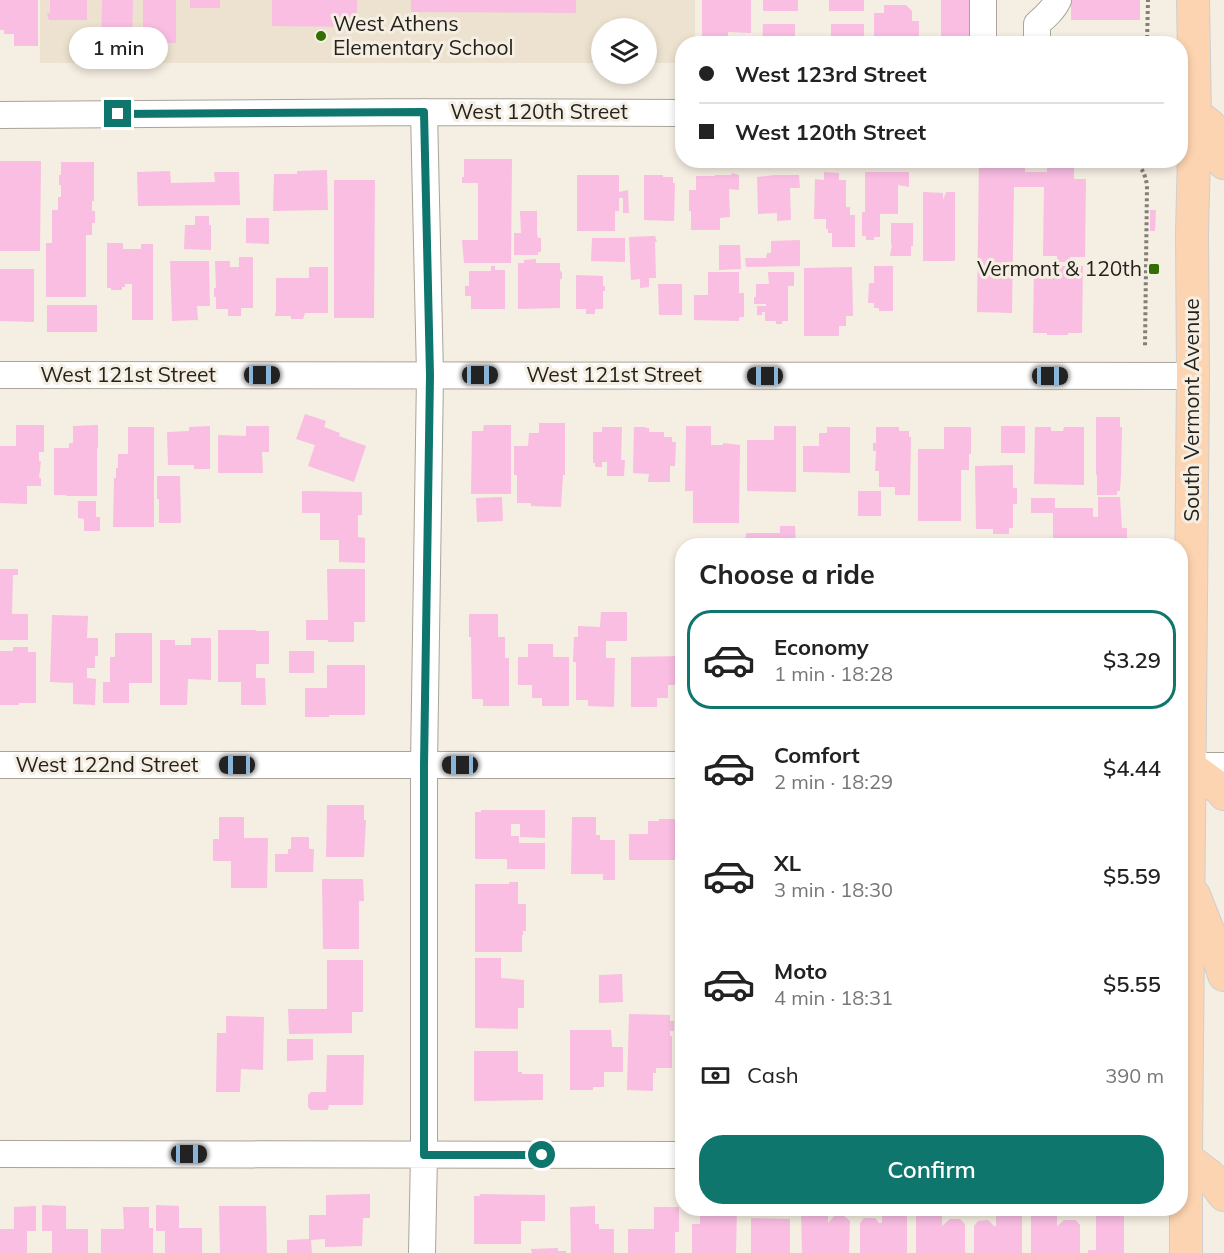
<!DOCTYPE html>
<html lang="en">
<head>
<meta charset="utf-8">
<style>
  :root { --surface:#fff; --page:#f6f6f6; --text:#222; --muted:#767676; --line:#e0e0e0; --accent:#0f766e }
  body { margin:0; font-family:Mulish,sans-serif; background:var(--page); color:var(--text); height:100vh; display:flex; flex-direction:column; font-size:22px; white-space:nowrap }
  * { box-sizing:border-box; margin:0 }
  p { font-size:20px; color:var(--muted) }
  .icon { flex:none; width:33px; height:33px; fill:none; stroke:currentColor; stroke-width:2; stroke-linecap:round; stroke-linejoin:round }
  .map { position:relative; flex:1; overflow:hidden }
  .side { position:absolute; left:675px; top:538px; width:513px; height:678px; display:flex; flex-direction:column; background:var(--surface); border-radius:24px; box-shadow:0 3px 9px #0003 }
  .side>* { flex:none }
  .hud { position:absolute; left:675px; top:36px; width:513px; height:132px; border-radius:24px; box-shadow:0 3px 9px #0003; display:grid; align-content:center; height:132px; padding:0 24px; background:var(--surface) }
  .fabs { position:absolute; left:591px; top:18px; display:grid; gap:12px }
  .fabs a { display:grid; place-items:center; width:66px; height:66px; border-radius:50%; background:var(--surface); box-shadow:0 3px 9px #0003; font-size:30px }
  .end { position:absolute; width:27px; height:27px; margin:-14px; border:8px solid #0f766e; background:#fff; box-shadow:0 0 0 3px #fff }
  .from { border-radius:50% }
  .bubble { position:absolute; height:42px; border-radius:21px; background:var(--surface); box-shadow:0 3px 9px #0003; font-size:20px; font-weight:600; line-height:42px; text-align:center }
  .car { position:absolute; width:18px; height:36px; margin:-18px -9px; border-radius:8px; box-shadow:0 0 4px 2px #0007; background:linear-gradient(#222 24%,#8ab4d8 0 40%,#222 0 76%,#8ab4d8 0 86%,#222 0) }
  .hud b { display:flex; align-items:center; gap:21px; height:57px; font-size:22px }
  .hud b+b { border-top:2px solid var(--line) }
  .hud i { width:15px; height:15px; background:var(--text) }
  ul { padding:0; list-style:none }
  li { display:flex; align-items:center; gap:18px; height:99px; margin:0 12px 9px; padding:0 12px; border:3px solid transparent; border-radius:24px }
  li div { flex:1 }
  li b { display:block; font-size:22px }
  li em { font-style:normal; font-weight:600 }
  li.current { border-color:var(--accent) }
  li>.icon { width:54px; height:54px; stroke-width:1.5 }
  h2 { padding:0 24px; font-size:27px; line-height:72px }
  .pay { display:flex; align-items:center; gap:15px; height:66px; padding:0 24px; font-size:22px }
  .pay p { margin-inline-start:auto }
  .button { display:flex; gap:12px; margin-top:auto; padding:12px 24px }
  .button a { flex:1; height:69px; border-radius:24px; background:var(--accent); color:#fff; font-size:24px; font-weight:600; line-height:69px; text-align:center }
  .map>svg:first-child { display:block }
  .built { fill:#ece2cf }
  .building { fill:#f9bee2 }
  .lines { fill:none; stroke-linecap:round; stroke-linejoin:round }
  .minor-casing { stroke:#aaa499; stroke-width:28 }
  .major-casing { stroke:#cfcece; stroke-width:34 }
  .path { stroke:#837f77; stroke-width:4; stroke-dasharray:3 3; stroke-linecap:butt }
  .minor { stroke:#fff; stroke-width:26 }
  .major { stroke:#fcd4b1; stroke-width:32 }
  .route { stroke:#0f766e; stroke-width:8 }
  .poi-dot { fill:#326f02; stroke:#f5eee2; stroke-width:2 }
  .labels { text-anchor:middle; stroke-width:6; stroke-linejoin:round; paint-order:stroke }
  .poi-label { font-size:21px; fill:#25221e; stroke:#f5eee2; text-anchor:start }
  .street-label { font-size:21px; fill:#25221e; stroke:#f5eee2 }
</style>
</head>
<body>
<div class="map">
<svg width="1224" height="1253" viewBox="0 0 1224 1253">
  <rect width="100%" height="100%" fill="#f5eee2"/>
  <path class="built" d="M40,0H695V43L682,44V63H647L646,28H602L601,63H40Z"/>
  <path class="building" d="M0,0H38V46H14V34H4V30H0Z
    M50,0H87V20H49L47,13H50Z
    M102,0H133L132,43H101Z
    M143,0H176V43H143Z
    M190,0H220V8H190Z
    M272,0H357V27L272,26Z
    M411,0H576V13L411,12Z
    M702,0H751V33L728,32V36H702Z
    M763,0H798V11H763Z
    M829,0H864V11H829Z
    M941,0H974V43H941Z
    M1071,0H1140V20H1071Z
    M884,5H906L912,11V21H919V44H874V13H884Z
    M763,24H795V44H762Z
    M831,24H864V44H831Z
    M464,159H512L511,263H464L462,240H478V183H462V177H464Z
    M0,161H41L40,251H0Z
    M979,161L1025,162V172H1047V161L1074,162V179H1086L1085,257H1070V262H1057V256H1043L1044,187H1014L1012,313L977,312Z
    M61,162H94V201H92V211H95V223H92V235H86V297H46V243H52V210H58V197H61V185H59V175H61Z
    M327,170L328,210L273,211L274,174H297V171Z
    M170,171L171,183L215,182L214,172H239L240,205L138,206L137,172Z
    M824,172L839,173V180H846V207H850V215H855V247H832V233H828V229H826V219H814L815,179L824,180Z
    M865,172H909V187L898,185V214H880V237H874V240H866V236H862V212H865Z
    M732,173L739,175V190L729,189L730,217L720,218V230H691V211H689V190H696V176H715V175H731Z
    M577,175H619V192L628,190L629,213H623V198H619V211H615V231H577Z
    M644,175H663V177H673V183H675L674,221L644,220Z
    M775,175H799L800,188H790L791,220L777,221V213L758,214L757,177Z
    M334,180H375L374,318H334Z
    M923,192L943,193V200L946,192H955V261H923Z
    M1150,210H1156L1155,231H1150Z
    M520,211H537V234L538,238H541V252H538V255H514V233H521Z
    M195,216H209V225H211V250L184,249L185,225H195Z
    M246,218H269V244L246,243Z
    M891,223H913V246H911V256H890L892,245H891Z
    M655,236L657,242H655L656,278H649V287L640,288V279L631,280L629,237Z
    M592,238H625V262L591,261Z
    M800,240V266L746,267L745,258H766L767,253H771V241Z
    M107,243H123V249H141V244H153V320H132V284H125V287H122V290H111V288H107Z
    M719,245H740L741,269L719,270Z
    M239,257H253V308H241V316H228V309H216V297H214V288H216L215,261H230V267H239Z
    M536,259V263H560V270L562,273V278L560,280V308L518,309V263H524V260Z
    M170,261H209L210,306H197L198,320L172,321Z
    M491,266H495V270H505V309H471V296H465V286H469V271H491Z
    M874,266H893V311H879V308H874V303H868L869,283H874Z
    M1034,266H1083L1082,333H1068V335H1047V333H1033Z
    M309,267H328V313H305L303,319H291V316H275V313H276V278H309Z
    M852,267L853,316H846V326H839V336H804V268Z
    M0,269H34V322L0,321Z
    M708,272H739V293H744V317H739V321L694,320V295H708Z
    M768,272H794V286H788V321H782V324H776V321H765V312H762V315H757V306H766V304H754V297H756V284H769Z
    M576,275L603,276V286H605V291H603V309H595V314H586V309H576Z
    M658,284H682V315H659Z
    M47,305H97V332H47Z
    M305,414L326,421L324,427L340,433L339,436L366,446L354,482L308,466L315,445L296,439Z
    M1096,417H1120V427H1122L1121,475L1120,491H1117V495H1097V475H1096Z
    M539,423H565V475H563L561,507L531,506V503H517V475H514V446H528L529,433H539Z
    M16,425H44V452H39V461H41L39,478H41V486H27V504L0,503V446H16Z
    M98,425V448H97V496H66V495H54V448H69V443H73V426Z
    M484,425H511V494H471L472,431H483Z
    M210,426V469H194V465H168L167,432L189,431V427Z
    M246,426H269V452H262L263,473H218V435L246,436Z
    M686,426H711V445H723V443L740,445L739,523H693V491H685Z
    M774,426H796V492L747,491V440H774Z
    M1001,426H1025V453H1001Z
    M128,427H154V527H113L114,478H116V468H118V454H128Z
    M602,427H622L621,460H625L624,476H607V462H602V467H595V463H593V432H602Z
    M634,427H646V428H649V432H664V437H672V442H676L675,466H670V482H648L649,474L633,473Z
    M827,427H850V473L803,472V446H819V433H827Z
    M876,427H899V431H909V437H911L910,495H895V487H879V471H875L876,451H873V443H876Z
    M944,427H971V454H969V470H961V521H918V449H944Z
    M1035,427H1051V431H1063L1064,427H1084V485L1034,484Z
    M1013,465V488H1017V504H1013V528H1009V534H993V529H976L975,466Z
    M157,476H180L181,523H159V499H157Z
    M302,491L362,492V515H358V537L365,538V563L339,562V540H320V513H302Z
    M858,491H881V516H858Z
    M502,497L503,521L477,522L476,498Z
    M1098,497H1120L1122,528H1127V544H1122V546H1053V513H1031V498H1055V508H1093V517H1098Z
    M78,501H96V517H100V531H84V519L78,518Z
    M780,526H795L796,546H745L746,533H780Z
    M0,569H18V575H13L12,614H28V640H0Z
    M327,569H365V622H354V642H328V640H306V620H328Z
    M601,612H627V641H606V658H615L614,707L588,706V700H576V662H573L574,637H578V626L600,627Z
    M469,614H498V637H505V658H509V706H483V699H472L471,637H469Z
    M52,615L88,616L87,638H98V656H95V668H87V678L96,679L95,705L73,704V683L50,682Z
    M218,630H256V631H269V664H256V678H265L266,705H241V682H218Z
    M115,633H152V683H129V703H103V682H110V657H115Z
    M191,638H211V680L188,679L187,705H160V640H175V645H191Z
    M528,644H553V657H569V706H542V698H532V685H518V657H528Z
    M13,647H28V652H36V703H19V705H0V651H13Z
    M289,651H314V673H289Z
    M682,656V685H668V698H657V707H631V657Z
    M327,665H365V715H329V717H305V688H327Z
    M327,805H364V820H366L364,857H326Z
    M481,810H545V838L520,837V824H511V836H519V843H545V869H507V859H475V812H481Z
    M219,817H244V838H268L267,888H231V861H213V839H219Z
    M572,817H596V835H600V840H615V880H603V874H571Z
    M659,819H680V860H629V834H648V821H659Z
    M291,837H309V849H314L313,872H275V854H288V849H291Z
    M322,879H363L364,901H359V949H323Z
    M509,882H518V904H526V931H523V935H522V952H475V884H509Z
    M475,958H501V978L524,980V1008H518V1029L475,1028Z
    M327,960H363V1012H352V1033L289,1034L288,1009H327Z
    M622,974L623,1002L599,1003V975Z
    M629,1014L670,1015V1021H674V1031H670V1036H672V1068H656V1073H653V1091L627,1090Z
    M226,1016L264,1017L263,1070L241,1069L240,1092H216L217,1033H226Z
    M570,1030H611L612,1047H623V1072H604V1087H593V1090H570Z
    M287,1039H313V1060L287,1061Z
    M474,1051H518V1072H522V1074H543V1100L474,1101Z
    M327,1055H364L363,1105H329L328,1110H311L308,1107V1095L311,1092H326Z
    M370,1194V1218H363L362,1246L325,1247V1239L311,1240L312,1253H287V1240L309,1239V1215H326V1195Z
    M480,1194L545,1195V1221H521V1244H474V1196H480Z
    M42,1205L66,1206V1229H88V1253H52V1231H42Z
    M156,1205L179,1206V1228H202V1253H165V1231H156Z
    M36,1206V1231H27V1253H0V1229H14V1207Z
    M219,1206H266L267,1253H220Z
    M595,1206V1224H599V1229H614V1253H571L570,1207Z
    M123,1207H149V1228H153V1253H101V1229H124Z
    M654,1207H679V1232H675V1253H628V1229H654Z
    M700,1209H737L736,1253H692V1224H700Z
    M801,1209H828V1223L834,1216H844L850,1221L849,1253H802Z
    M882,1209H907V1253H860V1223L864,1218H875L879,1223H882Z
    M916,1210H942V1226L950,1219H960L965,1224V1253H916Z
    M996,1210H1022V1253H974V1226L978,1221L988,1220L994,1226H996Z
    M1031,1210H1057V1226L1064,1220H1076L1080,1225V1253H1031Z
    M1096,1213H1124V1253H1088V1250H1096Z
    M751,1218L790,1219V1253H751Z
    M558,1248V1251H566V1253H532L531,1249Z"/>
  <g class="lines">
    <defs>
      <path id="minor" d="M983,44V0
        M1037,44V24C1045,17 1054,9 1058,0
        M0,115L424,112L682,113
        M0,375L1193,376
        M0,765H682
        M1181,766H1224
        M0,1154L682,1155
        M422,1253L424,1155V765L430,375L424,112"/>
      <path id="major" d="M1195,115C1199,117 1203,120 1207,123C1217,131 1223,150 1224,163
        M1189,766L1220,789L1224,794
        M1194,895L1218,956L1224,975
        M1186,1158L1210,1176L1224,1195
        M1186,1253V1158L1193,376L1192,233L1195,115L1193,0"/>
    </defs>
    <use href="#minor" class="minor-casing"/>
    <use href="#major" class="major-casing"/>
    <path class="path" d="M1147,44L1148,0
      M1134,160C1142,168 1145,174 1147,185L1145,346"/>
    <use href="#minor" class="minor"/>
    <use href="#major" class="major"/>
  </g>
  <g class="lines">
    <path class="route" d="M118,114L424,112L430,375L424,765V1155H542"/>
  </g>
  <g class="poi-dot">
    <circle cx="321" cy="36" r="6"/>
    <rect x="1148" y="263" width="12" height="12" rx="3"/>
  </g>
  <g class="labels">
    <g class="poi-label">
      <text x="333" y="31">West Athens<tspan x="333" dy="24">Elementary School</tspan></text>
      <text x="1142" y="276" text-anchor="end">Vermont &amp; 120th</text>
    </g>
    <g class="street-label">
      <text x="539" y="119">West 120th Street</text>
      <text x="128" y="382">West 121st Street</text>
      <text x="614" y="382">West 121st Street</text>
      <text transform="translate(1192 410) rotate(-90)" y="7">South Vermont Avenue</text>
      <text x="107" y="772">West 122nd Street</text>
    </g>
  </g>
</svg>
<div class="fabs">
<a><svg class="icon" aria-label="layers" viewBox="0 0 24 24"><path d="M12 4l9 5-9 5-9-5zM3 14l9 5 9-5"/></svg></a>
</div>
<i class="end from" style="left:542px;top:1155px"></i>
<i class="end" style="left:118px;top:114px"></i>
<div class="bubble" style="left:69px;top:27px;width:99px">1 min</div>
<i class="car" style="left:262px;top:375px;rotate:90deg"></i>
<i class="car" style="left:480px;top:375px;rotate:90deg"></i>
<i class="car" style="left:765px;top:376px;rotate:270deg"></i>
<i class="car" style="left:1050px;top:376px;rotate:90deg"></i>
<i class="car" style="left:237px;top:765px;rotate:270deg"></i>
<i class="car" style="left:460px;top:765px;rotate:270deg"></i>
<i class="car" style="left:189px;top:1154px;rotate:90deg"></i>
<div class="hud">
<b><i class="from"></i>West 123rd Street</b>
<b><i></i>West 120th Street</b>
</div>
<section class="side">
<h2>Choose a ride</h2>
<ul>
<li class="current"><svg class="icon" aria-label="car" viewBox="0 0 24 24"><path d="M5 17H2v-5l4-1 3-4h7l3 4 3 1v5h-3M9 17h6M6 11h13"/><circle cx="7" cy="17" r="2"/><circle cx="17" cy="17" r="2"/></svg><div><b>Economy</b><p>1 min · 18:28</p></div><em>$3.29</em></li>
<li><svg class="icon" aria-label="car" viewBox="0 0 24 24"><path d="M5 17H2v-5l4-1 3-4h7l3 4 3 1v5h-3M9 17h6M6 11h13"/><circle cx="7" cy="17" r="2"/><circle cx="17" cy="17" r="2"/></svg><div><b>Comfort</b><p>2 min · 18:29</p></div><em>$4.44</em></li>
<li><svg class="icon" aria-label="car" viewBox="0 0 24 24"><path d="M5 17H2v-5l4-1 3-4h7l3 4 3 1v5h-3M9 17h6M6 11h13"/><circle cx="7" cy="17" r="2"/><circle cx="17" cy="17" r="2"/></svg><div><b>XL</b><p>3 min · 18:30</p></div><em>$5.59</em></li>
<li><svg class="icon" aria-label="car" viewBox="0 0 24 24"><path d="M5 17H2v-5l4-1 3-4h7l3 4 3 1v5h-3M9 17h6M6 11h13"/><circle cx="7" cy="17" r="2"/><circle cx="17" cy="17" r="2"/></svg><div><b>Moto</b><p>4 min · 18:31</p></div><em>$5.55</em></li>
</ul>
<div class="pay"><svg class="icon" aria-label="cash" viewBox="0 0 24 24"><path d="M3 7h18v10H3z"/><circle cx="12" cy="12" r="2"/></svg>Cash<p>390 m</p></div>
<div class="button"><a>Confirm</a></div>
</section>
</div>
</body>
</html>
